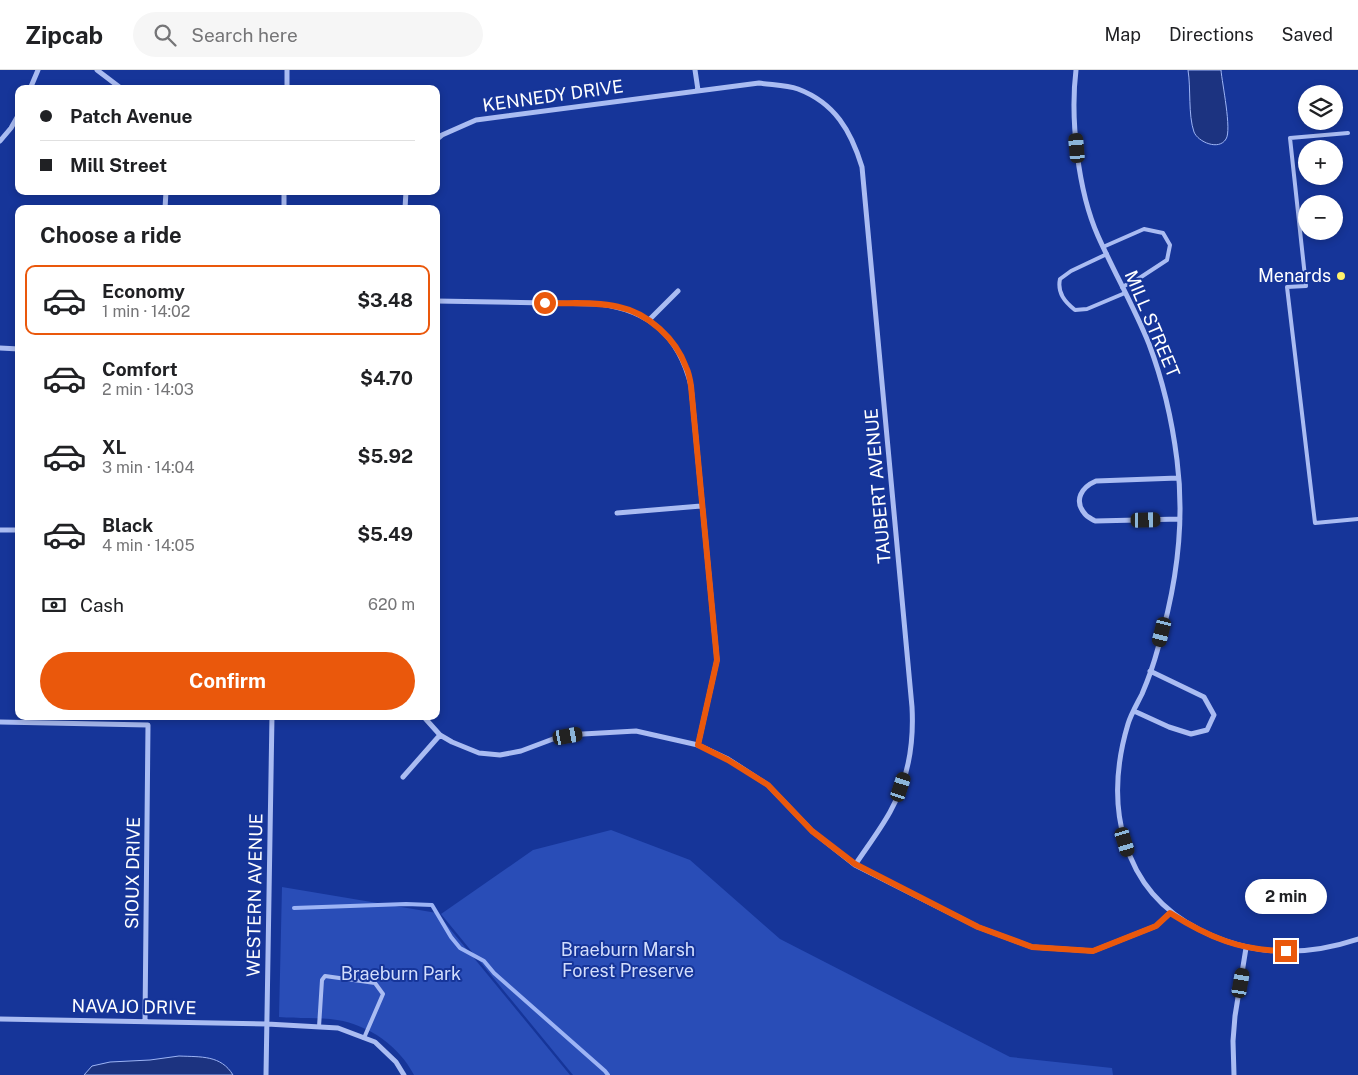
<!DOCTYPE html>
<html lang="en">
<head>
<meta charset="utf-8">
<style>
  :root { --surface:#fff; --page:#f6f6f6; --text:#202124; --muted:#757577; --line:#e0e0e0; --accent:#ea580c }
  body { margin:0; font-family:"Public Sans",sans-serif; background:var(--page); color:var(--text); height:100vh; display:flex; flex-direction:column; font-size:19px; white-space:nowrap }
  * { box-sizing:border-box; margin:0 }
  p { font-size:16px; color:var(--muted) }
  .icon { flex:none; width:28px; height:28px; fill:none; stroke:currentColor; stroke-width:2; stroke-linecap:round; stroke-linejoin:round }
  .map { position:relative; flex:1; overflow:hidden }
  .panel { position:absolute; left:15px; top:135px; width:425px; height:515px; display:flex; flex-direction:column; background:var(--surface); border-radius:10px; box-shadow:0 2px 8px #0003 }
  .panel>* { flex:none }
  .top-card { position:absolute; left:15px; top:15px; width:425px; height:110px; border-radius:10px; box-shadow:0 2px 8px #0003; display:grid; align-content:center; height:110px; padding:0 25px; background:var(--surface) }
  .tools { position:absolute; left:1298px; top:15px; display:grid; gap:10px }
  .tools a { display:grid; place-items:center; width:45px; height:45px; border-radius:50%; background:var(--surface); box-shadow:0 2px 8px #0003; font-size:25px }
  .end { position:absolute; width:22px; height:22px; margin:-11px; border:6px solid #ea580c; background:#fff; box-shadow:0 0 0 2px #fff }
  .from { border-radius:50% }
  .bubble { position:absolute; height:35px; border-radius:18px; background:var(--surface); box-shadow:0 2px 8px #0003; font-size:16px; font-weight:700; line-height:35px; text-align:center }
  .car { position:absolute; width:15px; height:30px; margin:-15px -8px; border-radius:6px; box-shadow:0 0 4px 1px #0007; background:linear-gradient(#222 24%,#8ab4d8 0 40%,#222 0 76%,#8ab4d8 0 86%,#222 0) }
  .top-card b { display:flex; align-items:center; gap:18px; height:48px; font-size:19px }
  .top-card b+b { border-top:1px solid var(--line) }
  .top-card i { width:12px; height:12px; background:var(--text) }
  ul { padding:0; list-style:none }
  li { display:flex; align-items:center; gap:15px; height:70px; margin:0 10px 8px; padding:0 15px; border:2px solid transparent; border-radius:10px }
  li div { flex:1 }
  li b { display:block; font-size:19px }
  li em { font-style:normal; font-weight:700 }
  li.current { border-color:var(--accent) }
  li>.icon { width:45px; height:45px; stroke-width:1.5 }
  h2 { padding:0 25px; font-size:22px; line-height:60px }
  .pay { display:flex; align-items:center; gap:12px; height:55px; padding:0 25px; font-size:19px }
  .pay p { margin-inline-start:auto }
  .button { display:flex; gap:10px; margin-top:auto; padding:10px 25px }
  .button a { flex:1; height:58px; border-radius:30px; background:var(--accent); color:#fff; font-size:20px; font-weight:700; line-height:58px; text-align:center }
  header { display:flex; align-items:center; gap:30px; box-sizing:border-box; height:70px; padding:0 25px; background:var(--surface); border-bottom:1px solid var(--line) }
  header strong { font-size:24px }
  nav { display:flex; gap:28px; margin-inline-start:auto; font-size:18px }
  .search { width:350px; height:45px; background:var(--page); display:flex; align-items:center; gap:12px; box-sizing:border-box; padding:0 18px; border-radius:28px; color:var(--muted); font-size:19px }
  .map>svg:first-child { display:block }
  .green { fill:#294db7 }
  .water { fill:#1c3380; stroke:#9db4f5 }
  .lines { fill:none; stroke-linecap:round; stroke-linejoin:round }
  .stream { stroke:#9db4f5; stroke-width:4 }
  .service { stroke:#aabcf2; stroke-width:4 }
  .minor { stroke:#aabcf2; stroke-width:5 }
  .route { stroke:#ea580c; stroke-width:6 }
  .poi-dot { fill:#fff26b; stroke:#163599; stroke-width:2 }
  .labels { text-anchor:middle; stroke-width:4; stroke-linejoin:round; paint-order:stroke }
  .street-label { font-size:18px; fill:#fff; stroke:#163599 }
  .poi-label { font-size:18px; fill:#fff; stroke:#163599; text-anchor:end }
  .park-label { font-size:18px; fill:#d2ddfc; stroke:#163599 }
</style>
</head>
<body>
<header>
<strong>Zipcab</strong>
<div class="search"><svg class="icon" aria-label="search" viewBox="0 0 24 24"><circle cx="10" cy="10" r="6"/><path d="M15 15l6 6"/></svg>Search here</div>
<nav><a>Map</a><a>Directions</a><a>Saved</a></nav>
</header>
<div class="map">
<svg width="1358" height="1005" viewBox="0 0 1358 1005">
  <rect width="100%" height="100%" fill="#163599"/>
  <path class="green" d="M611,760L690,790L780,869L1010,987L1112,998L1113,1005H573L441,844L533,780Z
    M282,817L437,843L570,1005H414C399,976 369,955 337,950C319,947 298,949 279,947Z"/>
  <path class="water" d="M1188,0H1221C1222,13 1232,60 1226,69C1219,81 1198,72 1194,62C1188,45 1191,18 1188,0Z
    M179,986C201,987 221,985 233,1005H84L92,996L110,992L150,990Z"/>
  <g class="lines">
    <path class="stream" d="M294,838L406,834L432,835L451,867L460,878L484,891L494,903L605,1001L608,1005"/>
    <path class="service" d="M1348,63L1290,68L1306,216L1287,217L1315,453L1358,449
      M1103,177L1144,159L1163,163L1170,175L1167,190L1138,209L1122,217
      M1107,184L1071,201L1060,209C1057,223 1065,232 1075,240L1087,239L1125,223
      M319,957L322,910L325,906L375,913L383,924L364,968"/>
    <path class="minor" d="M97,0L122,19
      M695,0L698,20
      M1076,0C1070,49 1078,121 1098,166C1114,202 1134,237 1149,274C1163,311 1172,350 1177,390C1185,452 1176,518 1158,578C1154,593 1148,610 1142,624C1137,634 1131,644 1128,654C1104,734 1120,820 1200,860C1251,886 1304,887 1358,869
      M30,19L38,0
      M287,19V0
      M436,70L442,65L476,50L759,13C772,15 786,15 798,19C835,33 851,61 862,97L912,637C914,673 908,710 890,742C880,760 867,777 855,795
      M0,71L11,58L19,44
      M165,139L166,121
      M284,139V121
      M405,139L406,121
      M436,231L599,234C649,240 679,266 691,316L717,590L698,675
      M649,250L678,221
      M0,278L19,279
      M1178,408L1096,411C1082,417 1073,430 1085,444C1087,447 1092,449 1095,451L1180,449
      M617,443L701,436
      M0,460H19
      M1134,641L1169,657L1191,664L1207,660L1214,645L1204,627L1150,601
      M423,646L440,665L452,672L479,683L500,685L521,681L553,669L583,664L636,661L698,675L728,689L768,715L812,761L855,795L978,857L1032,877L1093,881L1156,856L1170,843
      M0,652L148,655L145,951
      M403,707L440,665
      M0,949L267,954L338,958L375,972L396,992L404,1005
      M266,1005L272,646
      M1234,1005L1233,971L1235,946L1246,878"/>
  </g>
  <g class="lines">
    <path class="route" d="M545,233C568,234 595,231 619,237C648,243 676,269 686,297C689,303 690,309 691,316L717,590L698,675L728,690L768,715L812,761L855,794L978,857L1032,877L1093,881L1156,856L1170,843C1208,867 1241,881 1286,881"/>
  </g>
  <circle class="poi-dot" cx="1341" cy="206" r="5"/>
  <g class="labels">
    <g class="street-label">
      <text transform="translate(553 26) rotate(-8)" y="6">KENNEDY DRIVE</text>
      <text transform="translate(1152 254) rotate(67)" y="6">MILL STREET</text>
      <text transform="translate(878 416) rotate(-95)" y="6">TAUBERT AVENUE</text>
      <text transform="translate(133 803) rotate(-89)" y="6">SIOUX DRIVE</text>
      <text transform="translate(255 825) rotate(-89)" y="6">WESTERN AVENUE</text>
      <text transform="translate(134 937) rotate(1)" y="6">NAVAJO DRIVE</text>
    </g>
    <g class="poi-label">
      <text x="1331" y="212">Menards</text>
    </g>
    <g class="park-label">
      <text x="628" y="886">Braeburn Marsh<tspan x="628" dy="21">Forest Preserve</tspan></text>
      <text x="401" y="910">Braeburn Park</text>
    </g>
  </g>
</svg>
<div class="tools">
<a><svg class="icon" aria-label="layers" viewBox="0 0 24 24"><path d="M12 4l9 5-9 5-9-5zM3 14l9 5 9-5"/></svg></a>
<a>+</a>
<a>−</a>
</div>
<i class="end from" style="left:545px;top:233px"></i>
<i class="end" style="left:1286px;top:881px"></i>
<div class="bubble" style="left:1245px;top:809px;width:82px">2 min</div>
<i class="car" style="left:1077px;top:78px;rotate:355deg"></i>
<i class="car" style="left:1146px;top:450px;rotate:89deg"></i>
<i class="car" style="left:1162px;top:562px;rotate:194deg"></i>
<i class="car" style="left:568px;top:666px;rotate:80deg"></i>
<i class="car" style="left:901px;top:717px;rotate:18deg"></i>
<i class="car" style="left:1125px;top:772px;rotate:163deg"></i>
<i class="car" style="left:1241px;top:913px;rotate:10deg"></i>
<div class="top-card">
<b><i class="from"></i>Patch Avenue</b>
<b><i></i>Mill Street</b>
</div>
<section class="panel">
<h2>Choose a ride</h2>
<ul>
<li class="current"><svg class="icon" aria-label="car" viewBox="0 0 24 24"><path d="M5 17H2v-5l4-1 3-4h7l3 4 3 1v5h-3M9 17h6M6 11h13"/><circle cx="7" cy="17" r="2"/><circle cx="17" cy="17" r="2"/></svg><div><b>Economy</b><p>1 min · 14:02</p></div><em>$3.48</em></li>
<li><svg class="icon" aria-label="car" viewBox="0 0 24 24"><path d="M5 17H2v-5l4-1 3-4h7l3 4 3 1v5h-3M9 17h6M6 11h13"/><circle cx="7" cy="17" r="2"/><circle cx="17" cy="17" r="2"/></svg><div><b>Comfort</b><p>2 min · 14:03</p></div><em>$4.70</em></li>
<li><svg class="icon" aria-label="car" viewBox="0 0 24 24"><path d="M5 17H2v-5l4-1 3-4h7l3 4 3 1v5h-3M9 17h6M6 11h13"/><circle cx="7" cy="17" r="2"/><circle cx="17" cy="17" r="2"/></svg><div><b>XL</b><p>3 min · 14:04</p></div><em>$5.92</em></li>
<li><svg class="icon" aria-label="car" viewBox="0 0 24 24"><path d="M5 17H2v-5l4-1 3-4h7l3 4 3 1v5h-3M9 17h6M6 11h13"/><circle cx="7" cy="17" r="2"/><circle cx="17" cy="17" r="2"/></svg><div><b>Black</b><p>4 min · 14:05</p></div><em>$5.49</em></li>
</ul>
<div class="pay"><svg class="icon" aria-label="cash" viewBox="0 0 24 24"><path d="M3 7h18v10H3z"/><circle cx="12" cy="12" r="2"/></svg>Cash<p>620 m</p></div>
<div class="button"><a>Confirm</a></div>
</section>
</div>
</body>
</html>
